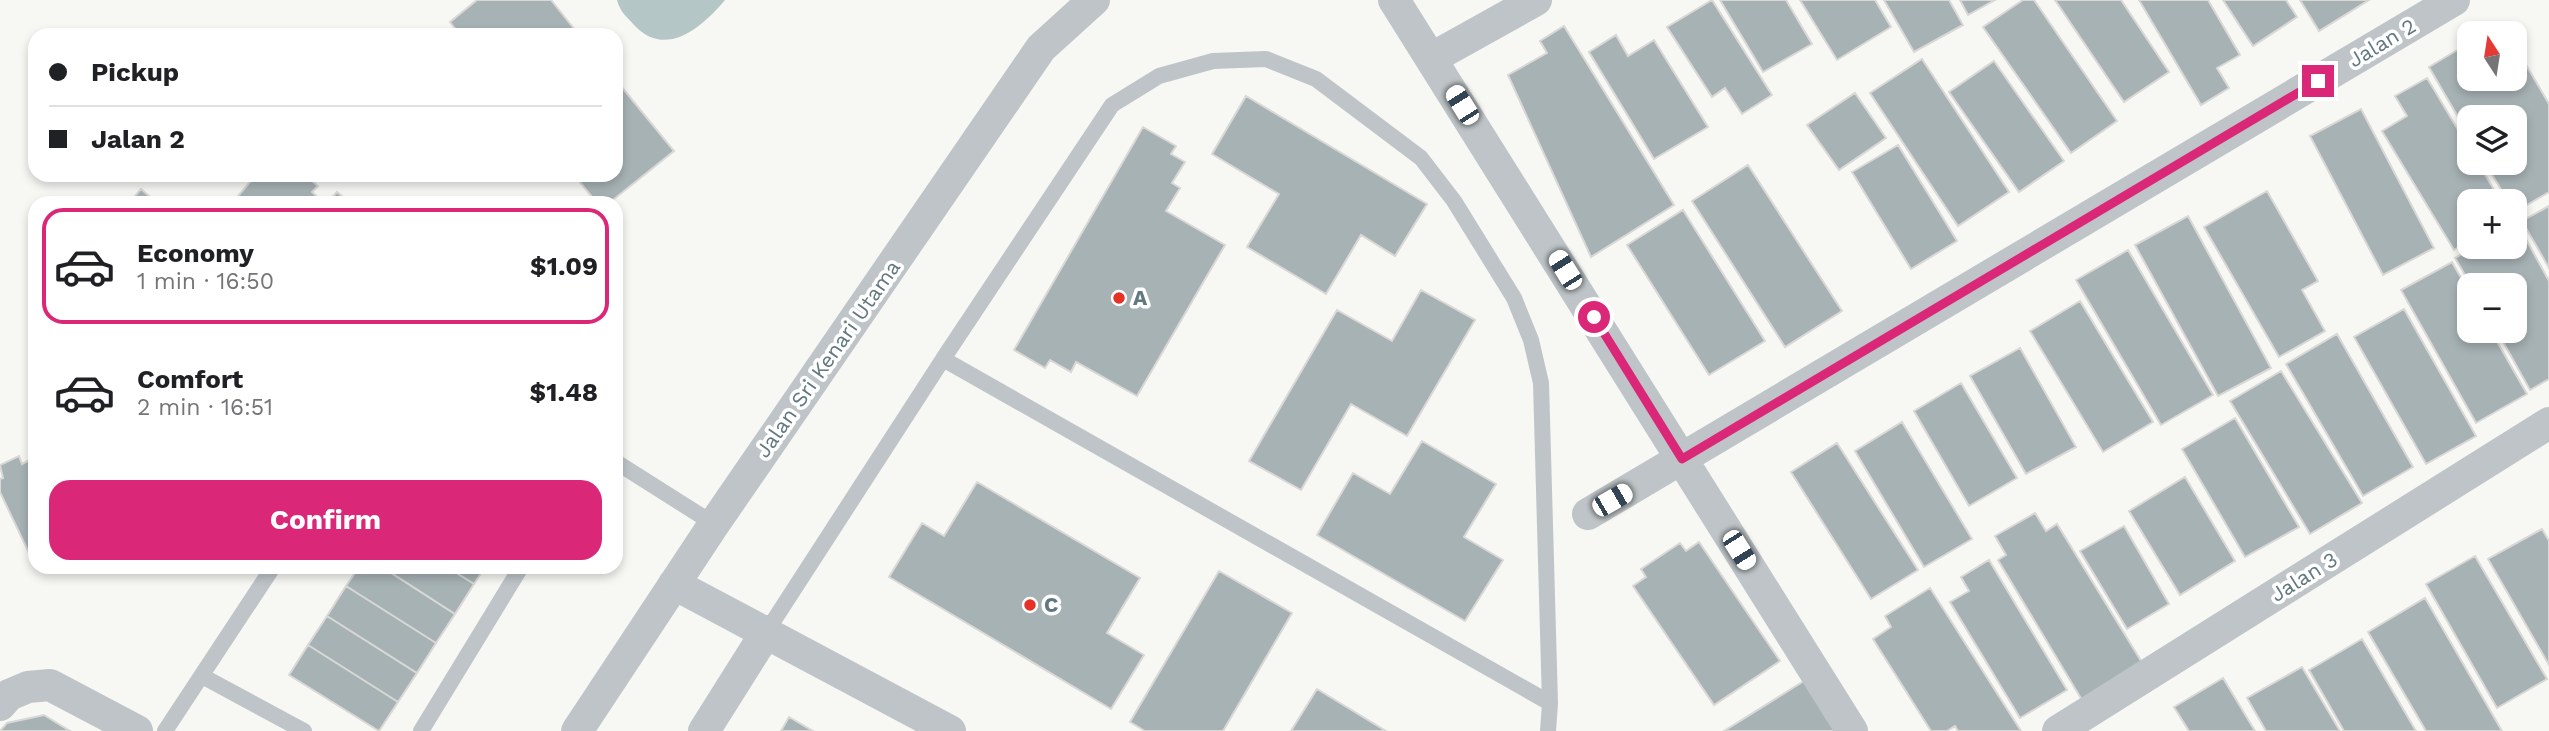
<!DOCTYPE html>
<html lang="en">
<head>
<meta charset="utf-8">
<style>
  :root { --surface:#fff; --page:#f2f2f2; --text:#202124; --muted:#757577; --line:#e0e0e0; --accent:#db2777 }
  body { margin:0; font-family:"Work Sans",sans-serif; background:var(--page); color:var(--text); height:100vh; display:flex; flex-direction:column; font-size:26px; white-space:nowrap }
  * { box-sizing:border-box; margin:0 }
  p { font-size:23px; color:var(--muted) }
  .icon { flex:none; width:38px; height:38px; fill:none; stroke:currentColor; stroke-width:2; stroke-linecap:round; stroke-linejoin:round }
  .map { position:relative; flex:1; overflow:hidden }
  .drawer { position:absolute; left:28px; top:196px; width:595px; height:378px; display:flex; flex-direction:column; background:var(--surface); border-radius:21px; box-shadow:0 4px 10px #0003 }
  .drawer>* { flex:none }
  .hud { position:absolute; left:28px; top:28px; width:595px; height:154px; border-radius:21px; box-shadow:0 4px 10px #0003; display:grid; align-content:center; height:154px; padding:0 21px; background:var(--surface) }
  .needle { width:46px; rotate:348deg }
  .buttons { position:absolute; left:2457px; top:21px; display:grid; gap:14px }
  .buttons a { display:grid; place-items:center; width:70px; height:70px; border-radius:14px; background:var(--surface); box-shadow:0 4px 10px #0003; font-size:35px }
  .end { position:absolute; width:32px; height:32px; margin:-16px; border:9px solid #db2777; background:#fff; box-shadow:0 0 0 4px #fff }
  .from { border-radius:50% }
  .car { position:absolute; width:21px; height:42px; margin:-21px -10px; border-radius:9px; box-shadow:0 0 5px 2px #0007; background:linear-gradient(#fff 24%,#345 0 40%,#fff 0 76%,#345 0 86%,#fff 0) }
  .hud b { display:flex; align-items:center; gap:24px; height:66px; font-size:26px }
  .hud b+b { border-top:2px solid var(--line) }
  .hud i { width:18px; height:18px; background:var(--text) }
  ul { padding:12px 0 0; list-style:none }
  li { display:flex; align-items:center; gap:21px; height:116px; margin:0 14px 10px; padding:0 7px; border:4px solid transparent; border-radius:21px }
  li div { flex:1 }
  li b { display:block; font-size:26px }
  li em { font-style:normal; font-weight:700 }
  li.selected { border-color:var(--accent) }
  li>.icon { width:63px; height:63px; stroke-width:1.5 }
  .cta { display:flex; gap:14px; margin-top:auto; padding:14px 21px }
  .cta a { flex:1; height:80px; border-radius:21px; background:var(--accent); color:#fff; font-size:28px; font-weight:700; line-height:80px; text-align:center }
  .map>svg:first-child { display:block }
  .water { fill:#b5c6c7 }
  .building { fill:#a7b2b5; stroke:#d9d8d6; stroke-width:2 }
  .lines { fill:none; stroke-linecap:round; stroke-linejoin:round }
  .service { stroke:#bec4c7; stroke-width:16 }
  .minor { stroke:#bec4c7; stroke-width:32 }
  .route { stroke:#db2777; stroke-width:9 }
  .poi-dot { fill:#e53126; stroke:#fff; stroke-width:2.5 }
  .labels { text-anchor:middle; stroke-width:7; stroke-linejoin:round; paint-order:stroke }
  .street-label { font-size:21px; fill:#62787f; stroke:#fff }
  .poi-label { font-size:21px; font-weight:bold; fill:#62787f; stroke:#fff; text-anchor:start }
</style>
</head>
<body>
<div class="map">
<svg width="2549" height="731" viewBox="0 0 2549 731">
  <rect width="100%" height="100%" fill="#f7f7f4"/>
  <path class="water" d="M617,0H725C703,26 667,59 635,26C627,17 620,12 617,0Z"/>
  <path class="building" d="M477,0H551L579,35H460L450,22Z
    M1712,0L1772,95L1742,114L1725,88L1712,97L1667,27Z
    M1720,0H1786L1812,44L1763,72Z
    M1800,0H1875L1891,27L1837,60Z
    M1884,0H1949L1963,25L1914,52Z
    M1960,0H1995L1968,15Z
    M2023,0H2034L2117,121L2071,153L1983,27Z
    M2055,0H2121L2169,72L2124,102Z
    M2139,0H2208L2240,55L2217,68L2229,88L2201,105Z
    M2223,0H2286L2297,17L2253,46Z
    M2300,0H2369L2319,31Z
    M2501,24L2507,33H2486Z
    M1564,26L1674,205L1591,257L1508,75L1547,53L1540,41Z
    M1616,35L1628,56L1654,40L1708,127L1654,159L1589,52Z
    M2469,43V79H2515V46L2549,104V192L2515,212V201H2508L2485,163H2515V117H2469V136L2429,67Z
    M1922,59L2009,192L1958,226L1870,93Z
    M1994,61L2064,161L2019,192L1949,92Z
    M2427,78L2469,148V163H2478L2501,201H2469V241L2454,250L2382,131L2407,116L2395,96Z
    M616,80L674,151L609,203H597L574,175H616Z
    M1855,93L1886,138L1839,170L1807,125Z
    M1246,96L1427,204L1395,256L1361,235L1326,294L1247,247L1279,194L1212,154Z
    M2361,109L2434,248L2383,275L2310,136Z
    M1143,127L1176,146L1171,154L1185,162L1172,183L1180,188L1166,211L1225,245L1137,396L1076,362L1071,372L1050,360L1045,368L1014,350Z
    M1898,145L1957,241L1911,269L1852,172Z
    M1748,165L1842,311L1785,347L1692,201Z
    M256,175H305L318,186L312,192L324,203H232Z
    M141,189L157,203H129Z
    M2267,191L2318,281L2302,290L2325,331L2279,357L2204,227Z
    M337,192L350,203H327Z
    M2549,206V268L2522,221Z
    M1683,210L1765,341L1709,375L1627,245Z
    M2188,216L2271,368L2218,396L2135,245Z
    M2517,223L2549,281V379L2530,390L2497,331H2515V285H2471L2455,258L2475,247H2515V225Z
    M2128,250L2213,395L2161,425L2076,280Z
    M2452,262L2469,292V331H2491L2527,394L2476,423L2401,290Z
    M1421,290L1475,320L1407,436L1351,404L1301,490L1249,461L1337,310L1392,341Z
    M2080,301L2153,422L2103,452L2030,331Z
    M2404,309L2476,436L2426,464L2354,337Z
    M2337,334L2413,467L2363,496L2286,364Z
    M2020,348L2076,447L2026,474L1970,376Z
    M2281,371L2362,503L2310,534L2230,401Z
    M1961,383L2017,478L1969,506L1914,411Z
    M2235,418L2299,527L2245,557L2182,449Z
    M1902,422L1972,539L1924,567L1855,451Z
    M1422,441L1496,484L1464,537L1503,560L1465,621L1317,535L1353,473L1390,494Z
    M1837,443L1918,570L1871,599L1791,472Z
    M19,456L22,464L35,457V550L29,553L0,492V479L3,478L0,465Z
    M2185,477L2235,561L2180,595L2129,511Z
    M977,482L1140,578L1107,633L1144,655L1111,709L889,577L922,523L944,536Z
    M2035,513L2046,531L2057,524L2146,669L2085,705L1998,560L2006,555L1995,536Z
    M2124,526L2169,604L2127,629L2080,551Z
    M2542,529L2549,541V665L2488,559Z
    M1699,542L1780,661L1714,705L1633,586L1646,577L1641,569L1680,543L1686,551Z
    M2475,556L2547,679L2497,708L2426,584Z
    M1989,560L2067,690L2020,718L1950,602L1969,591L1961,577Z
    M359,567H382L455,614L436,643L346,586Z
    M382,567H447L474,584L455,614Z
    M447,567H485L474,584Z
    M1219,571L1292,613L1223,731H1145L1130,722Z
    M346,586L436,643L417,673L327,616Z
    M1930,588L2021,731H1958L1955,726L1947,731H1931L1873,639L1891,627L1885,616Z
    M2425,598L2502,731H2426L2368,632Z
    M327,616L417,673L398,702L308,645Z
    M2362,639L2416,731H2344L2309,670Z
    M308,645L398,702L379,731L289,675Z
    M2302,667L2340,731H2266L2247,698Z
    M2223,678L2255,731H2189L2174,707Z
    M1804,681L1836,731H1724Z
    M1317,689L1386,731H1291Z
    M44,715L70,731H0L7,723Z
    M789,717L813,731H781Z"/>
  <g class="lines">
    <path class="service" d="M943,359L1112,105L1159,76L1213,61L1266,59L1316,79L1421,158L1454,201L1514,298L1531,340L1541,383L1550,703
      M616,462L714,524
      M767,631L943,359L1550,703L1548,731
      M202,676L304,731
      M165,731L273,567
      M421,731L521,567"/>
    <path class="minor" d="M1394,0L1852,731
      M1432,58L1536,0
      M1588,514L2454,0
      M674,584L950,731
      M0,705L9,695L28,687L50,685L137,731
      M577,731L714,524L1041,48L1094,0
      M704,731L767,631
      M2058,731L2549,423"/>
  </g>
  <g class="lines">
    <path class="route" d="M1594,317L1682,459L2318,81"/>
  </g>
  <g class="poi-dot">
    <circle cx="1119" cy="298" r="7"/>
    <circle cx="1030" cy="605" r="7"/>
  </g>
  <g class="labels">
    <g class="street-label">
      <text transform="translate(2382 43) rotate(-31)" y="7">Jalan 2</text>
      <text transform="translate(828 359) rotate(-55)" y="7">Jalan Sri Kenari Utama</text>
      <text transform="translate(2304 577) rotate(-32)" y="7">Jalan 3</text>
    </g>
    <g class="poi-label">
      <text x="1133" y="305">A</text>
      <text x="1044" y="612">C</text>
    </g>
  </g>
</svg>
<div class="buttons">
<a><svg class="needle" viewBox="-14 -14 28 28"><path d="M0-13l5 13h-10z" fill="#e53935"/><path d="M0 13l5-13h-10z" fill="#757577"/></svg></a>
<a><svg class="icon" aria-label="layers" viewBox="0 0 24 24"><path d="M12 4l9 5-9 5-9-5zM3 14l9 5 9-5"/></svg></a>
<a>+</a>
<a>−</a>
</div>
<i class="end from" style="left:1594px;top:317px"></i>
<i class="end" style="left:2318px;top:81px"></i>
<i class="car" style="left:1462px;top:105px;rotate:328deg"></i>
<i class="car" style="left:1565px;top:270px;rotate:328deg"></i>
<i class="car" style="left:1612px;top:500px;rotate:60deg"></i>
<i class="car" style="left:1739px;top:550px;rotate:148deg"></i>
<div class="hud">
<b><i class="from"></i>Pickup</b>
<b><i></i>Jalan 2</b>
</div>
<section class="drawer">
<ul>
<li class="selected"><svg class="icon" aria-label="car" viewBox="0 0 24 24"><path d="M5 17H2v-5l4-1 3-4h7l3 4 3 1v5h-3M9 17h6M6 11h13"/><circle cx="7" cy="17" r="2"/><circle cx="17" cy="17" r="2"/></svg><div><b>Economy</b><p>1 min · 16:50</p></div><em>$1.09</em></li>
<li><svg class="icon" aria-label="car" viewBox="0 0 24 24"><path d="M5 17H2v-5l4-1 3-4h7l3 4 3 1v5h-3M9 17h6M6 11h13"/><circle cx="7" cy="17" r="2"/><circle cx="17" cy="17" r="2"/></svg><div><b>Comfort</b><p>2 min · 16:51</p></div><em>$1.48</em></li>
</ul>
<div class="cta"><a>Confirm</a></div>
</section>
</div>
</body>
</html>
